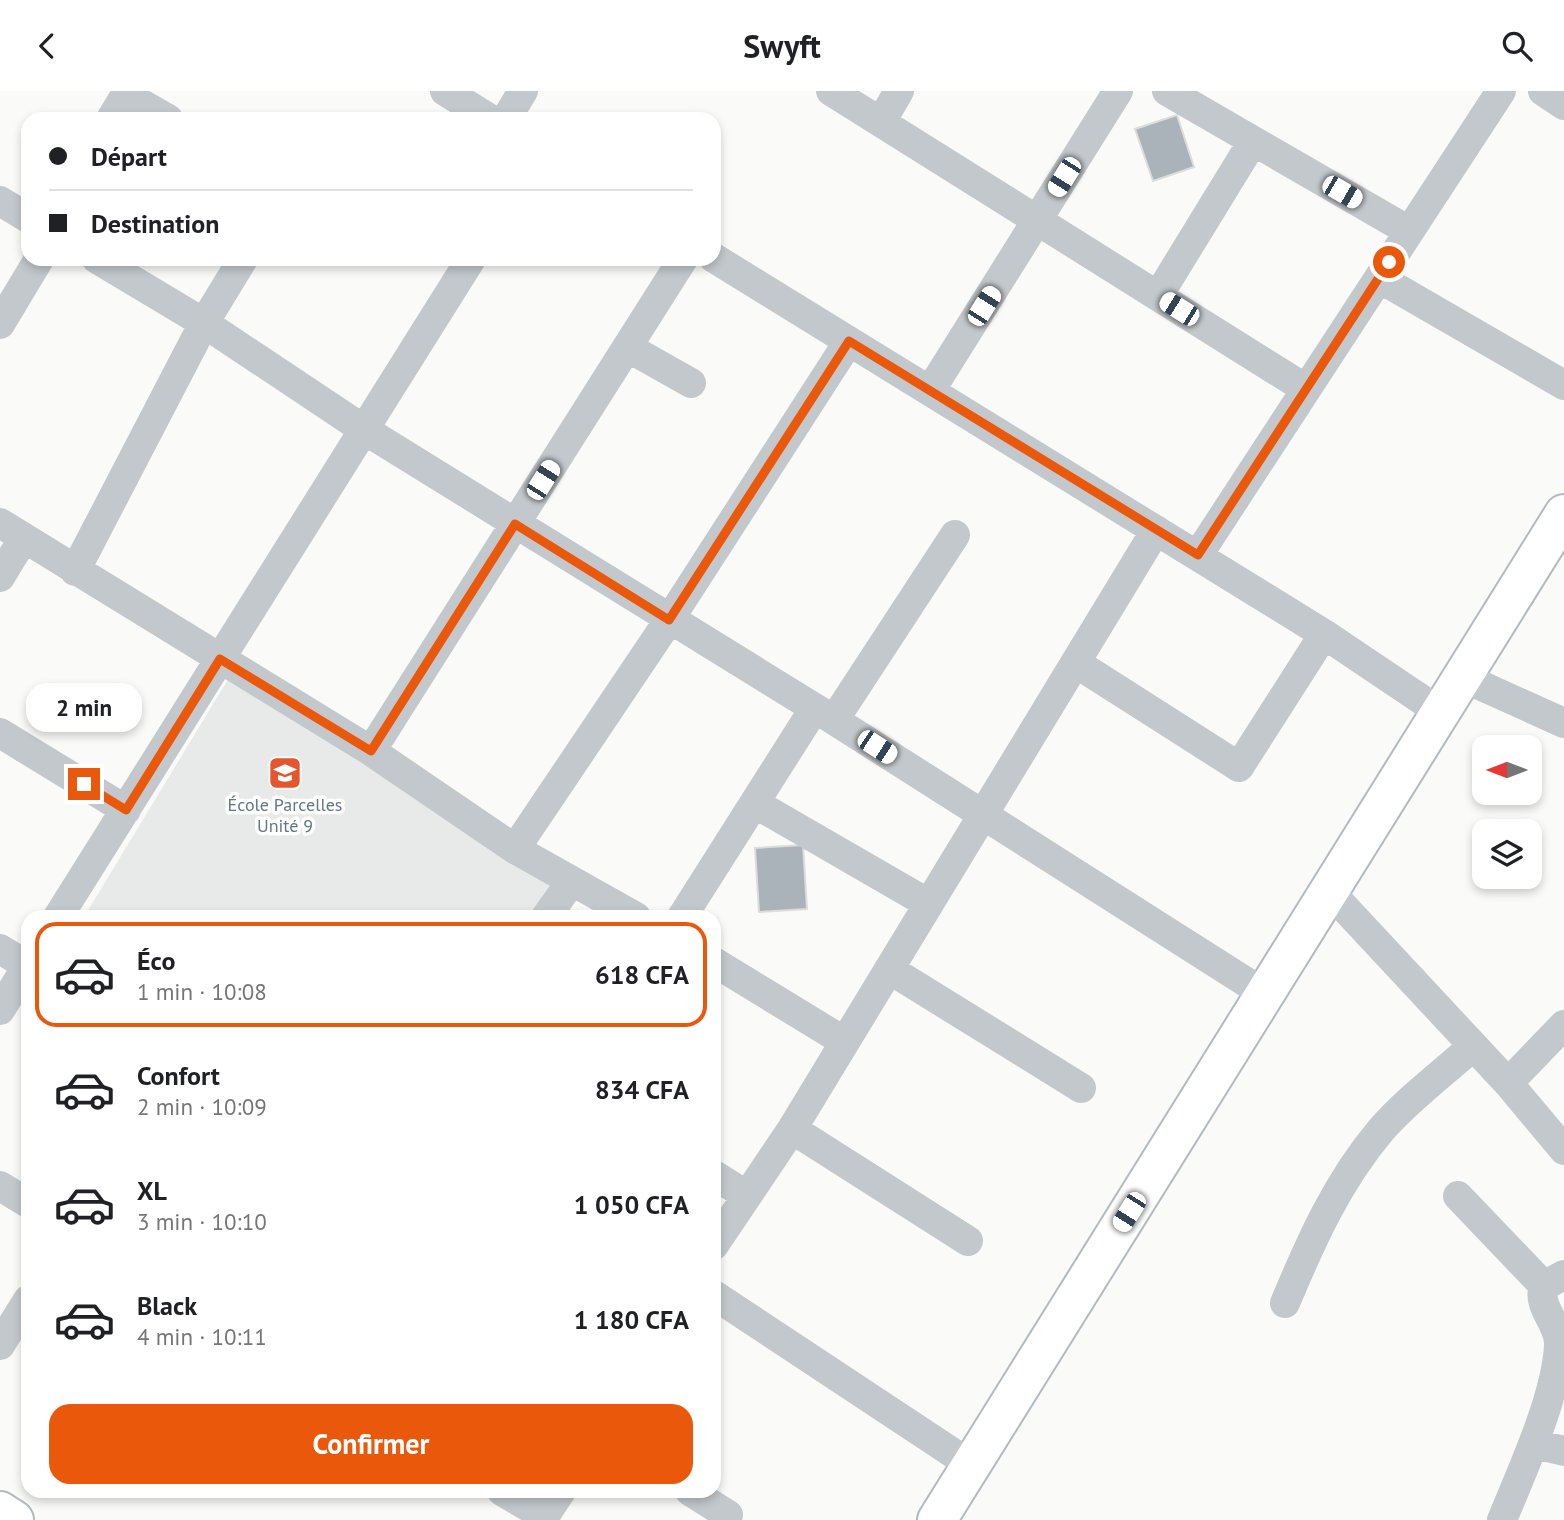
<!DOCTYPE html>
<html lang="fr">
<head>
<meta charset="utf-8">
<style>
  :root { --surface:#fff; --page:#f6f6f6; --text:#202124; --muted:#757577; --line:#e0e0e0; --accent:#ea580c }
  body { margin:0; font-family:"PT Sans",sans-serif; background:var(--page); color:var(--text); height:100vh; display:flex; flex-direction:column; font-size:26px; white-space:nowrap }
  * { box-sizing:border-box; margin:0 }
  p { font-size:23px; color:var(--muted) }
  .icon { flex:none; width:38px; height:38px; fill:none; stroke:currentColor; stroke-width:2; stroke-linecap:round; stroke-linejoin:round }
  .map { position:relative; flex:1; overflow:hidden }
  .drawer { position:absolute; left:21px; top:819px; width:700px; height:588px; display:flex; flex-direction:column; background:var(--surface); border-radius:21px; box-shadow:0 4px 10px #0003 }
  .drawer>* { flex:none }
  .hud { position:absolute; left:21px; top:21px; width:700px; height:154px; border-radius:21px; box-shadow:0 4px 10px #0003; display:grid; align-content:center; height:154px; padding:0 28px; background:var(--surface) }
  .needle { width:46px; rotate:270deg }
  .controls { position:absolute; left:1472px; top:644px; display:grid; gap:14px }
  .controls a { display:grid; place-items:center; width:70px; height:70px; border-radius:14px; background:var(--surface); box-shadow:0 4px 10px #0003; font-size:35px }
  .end { position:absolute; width:32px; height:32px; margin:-16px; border:9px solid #ea580c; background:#fff; box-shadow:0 0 0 4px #fff }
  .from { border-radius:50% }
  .bubble { position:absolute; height:49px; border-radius:21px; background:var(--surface); box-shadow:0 4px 10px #0003; font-size:23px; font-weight:700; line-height:49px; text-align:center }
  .car { position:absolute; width:21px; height:42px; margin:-21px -10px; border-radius:9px; box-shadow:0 0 5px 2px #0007; background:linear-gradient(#fff 24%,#345 0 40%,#fff 0 76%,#345 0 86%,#fff 0) }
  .hud b { display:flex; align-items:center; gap:24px; height:66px; font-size:26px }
  .hud b+b { border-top:2px solid var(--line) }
  .hud i { width:18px; height:18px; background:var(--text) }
  ul { padding:12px 0 0; list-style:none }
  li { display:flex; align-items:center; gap:21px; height:105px; margin:0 14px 10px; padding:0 14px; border:4px solid transparent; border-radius:21px }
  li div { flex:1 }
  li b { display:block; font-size:26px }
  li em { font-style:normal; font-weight:700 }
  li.active { border-color:var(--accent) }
  li>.icon { width:63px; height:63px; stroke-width:1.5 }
  .button { display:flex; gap:14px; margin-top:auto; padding:14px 28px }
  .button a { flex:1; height:80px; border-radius:21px; background:var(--accent); color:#fff; font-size:28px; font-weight:700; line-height:80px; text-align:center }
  header { display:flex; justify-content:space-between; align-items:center; height:91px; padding:0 28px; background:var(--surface); font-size:32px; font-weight:700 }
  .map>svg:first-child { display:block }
  .built { fill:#e8e9e9 }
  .building { fill:#aab3b9; stroke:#dcdcda; stroke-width:2 }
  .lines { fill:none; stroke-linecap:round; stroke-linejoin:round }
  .secondary-casing { stroke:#b3babf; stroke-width:42 }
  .street { stroke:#c3c8cc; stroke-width:30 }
  .secondary { stroke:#fff; stroke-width:38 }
  .route { stroke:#ea580c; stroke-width:9 }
  .labels { text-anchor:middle; stroke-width:7; stroke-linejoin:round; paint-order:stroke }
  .poi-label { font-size:18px; fill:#657683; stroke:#fff }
</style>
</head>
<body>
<header><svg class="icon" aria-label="back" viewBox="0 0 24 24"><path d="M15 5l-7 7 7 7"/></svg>Swyft<svg class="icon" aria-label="search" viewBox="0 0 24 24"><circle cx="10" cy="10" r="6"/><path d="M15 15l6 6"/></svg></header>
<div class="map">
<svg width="1564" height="1429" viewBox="0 0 1564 1429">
  <rect width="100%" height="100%" fill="#fafaf8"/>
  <path class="built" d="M233,580L565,785L540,826H84Z"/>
  <path class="building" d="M1177,24L1194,76L1153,90L1135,38Z
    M803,754L807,818L759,821L755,757Z"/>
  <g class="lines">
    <defs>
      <path id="secondary" d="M0,1420L14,1429
        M937,1429L1564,423"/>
    </defs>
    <use href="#secondary" class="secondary-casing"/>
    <path class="street" d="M445,0L490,28
      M831,0L1306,298
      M1167,0L1409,140
      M1543,0L1564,14
      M126,4L168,28
      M111,28L128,0
      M506,28L523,0
      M881,31L899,0
      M0,110L28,127
      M714,167L1324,543L1440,621
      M97,168L204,232L363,338L834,629L1265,903
      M1379,187L1564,294
      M1158,205L1253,50
      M0,233L39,168
      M627,256L691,292
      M930,300L1118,0
      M0,432L371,660L515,758L636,826
      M1198,464L1501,0
      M75,480L204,232L243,168
      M0,486L23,448
      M1076,572L1239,676L1324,543
      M1462,586L1564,632
      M834,629L955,444
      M0,642L126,719
      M371,660L683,168
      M756,713L929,813
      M515,758L669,529L849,250
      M1329,800L1508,992L1564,1059
      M58,826L471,168
      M546,826L571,791
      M682,826L814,618
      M0,858L28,875
      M714,871L845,951
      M889,878L1081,997
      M0,919L28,874
      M1508,992L1564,934
      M792,1038L968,1150
      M714,1084L746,1104
      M0,1095L28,1112
      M1458,1105L1544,1195
      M714,1154L792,1038L1156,439
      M714,1204L971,1374
      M1285,1212C1311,1150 1337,1091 1381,1039C1407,1009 1442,983 1472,956
      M0,1254L28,1209
      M1534,1353L1564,1360
      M502,1400L544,1425
      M690,1400L728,1424
      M542,1429L561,1400
      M1502,1429C1522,1380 1556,1307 1559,1255C1561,1233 1536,1216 1544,1195L1564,1184"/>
    <use href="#secondary" class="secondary"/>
  </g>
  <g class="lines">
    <path class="route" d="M84,693L126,719L220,568L371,660L515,433L669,529L849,250L1198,464L1389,171"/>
  </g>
  <defs>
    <symbol id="school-square" viewBox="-11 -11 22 22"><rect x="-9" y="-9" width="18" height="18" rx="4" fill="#e4572e" stroke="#fff"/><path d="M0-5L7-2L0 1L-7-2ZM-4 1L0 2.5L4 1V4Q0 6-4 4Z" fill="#fff"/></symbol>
  </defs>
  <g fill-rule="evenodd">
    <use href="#school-square" x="266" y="663" width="38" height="38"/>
  </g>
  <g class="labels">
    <g class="poi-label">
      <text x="285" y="720">École Parcelles<tspan x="285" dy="21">Unité 9</tspan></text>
    </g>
  </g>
</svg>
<div class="controls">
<a><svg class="needle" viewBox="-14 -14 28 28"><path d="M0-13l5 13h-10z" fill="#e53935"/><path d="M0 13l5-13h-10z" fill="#757577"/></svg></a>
<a><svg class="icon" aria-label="layers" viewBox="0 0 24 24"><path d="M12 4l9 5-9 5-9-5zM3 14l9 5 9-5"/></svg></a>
</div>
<i class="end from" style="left:1389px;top:171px"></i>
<i class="end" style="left:84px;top:693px"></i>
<div class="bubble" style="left:26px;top:592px;width:116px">2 min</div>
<i class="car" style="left:1064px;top:86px;rotate:212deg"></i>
<i class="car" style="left:1342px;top:101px;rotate:120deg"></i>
<i class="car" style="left:984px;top:215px;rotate:32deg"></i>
<i class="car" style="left:1179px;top:218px;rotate:302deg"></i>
<i class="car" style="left:543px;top:389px;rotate:32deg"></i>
<i class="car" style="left:877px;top:656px;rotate:123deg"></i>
<i class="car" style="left:1129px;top:1121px;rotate:212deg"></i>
<div class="hud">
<b><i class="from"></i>Départ</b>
<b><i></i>Destination</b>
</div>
<section class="drawer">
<ul>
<li class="active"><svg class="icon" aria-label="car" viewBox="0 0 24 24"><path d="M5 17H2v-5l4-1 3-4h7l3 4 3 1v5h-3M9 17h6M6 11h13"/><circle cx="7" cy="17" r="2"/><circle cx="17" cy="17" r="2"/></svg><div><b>Éco</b><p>1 min · 10:08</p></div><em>618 CFA</em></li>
<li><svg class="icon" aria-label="car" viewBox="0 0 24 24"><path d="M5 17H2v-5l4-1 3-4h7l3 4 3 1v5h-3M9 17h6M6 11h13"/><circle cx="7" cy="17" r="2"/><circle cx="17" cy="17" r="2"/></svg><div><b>Confort</b><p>2 min · 10:09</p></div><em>834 CFA</em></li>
<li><svg class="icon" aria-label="car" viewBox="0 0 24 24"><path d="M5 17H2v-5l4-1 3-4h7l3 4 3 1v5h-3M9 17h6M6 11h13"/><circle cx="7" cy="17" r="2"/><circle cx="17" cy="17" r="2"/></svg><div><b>XL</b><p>3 min · 10:10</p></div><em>1 050 CFA</em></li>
<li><svg class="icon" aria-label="car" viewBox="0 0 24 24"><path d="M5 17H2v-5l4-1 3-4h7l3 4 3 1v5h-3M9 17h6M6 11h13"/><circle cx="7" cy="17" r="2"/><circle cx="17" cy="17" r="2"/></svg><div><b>Black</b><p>4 min · 10:11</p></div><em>1 180 CFA</em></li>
</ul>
<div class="button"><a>Confirmer</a></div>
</section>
</div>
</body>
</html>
